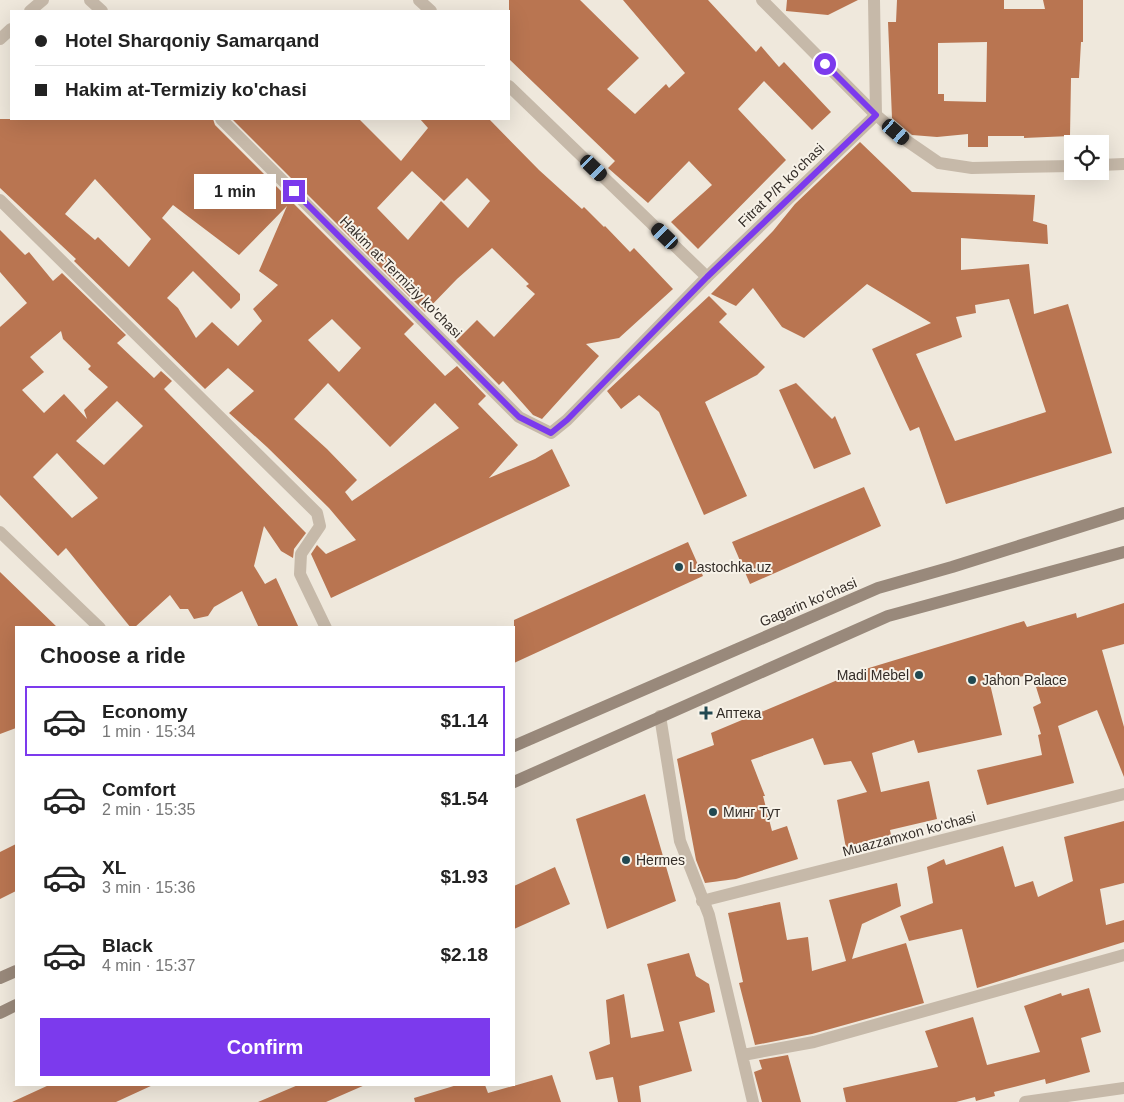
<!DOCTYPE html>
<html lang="en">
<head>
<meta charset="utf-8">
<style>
  :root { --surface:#fff; --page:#f6f6f6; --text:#222; --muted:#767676; --line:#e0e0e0; --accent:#7c3aed }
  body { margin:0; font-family:Arial,sans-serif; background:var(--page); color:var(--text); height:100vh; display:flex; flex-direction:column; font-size:19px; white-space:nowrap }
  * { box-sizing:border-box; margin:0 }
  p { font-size:16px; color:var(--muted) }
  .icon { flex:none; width:28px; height:28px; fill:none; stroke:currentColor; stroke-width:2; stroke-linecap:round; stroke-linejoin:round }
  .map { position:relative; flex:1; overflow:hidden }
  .panel { position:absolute; left:15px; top:626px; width:500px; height:460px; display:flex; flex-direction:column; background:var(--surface); border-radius:0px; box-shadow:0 5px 20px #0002 }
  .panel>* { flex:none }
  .guide { position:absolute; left:10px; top:10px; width:500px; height:110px; border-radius:0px; box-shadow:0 5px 20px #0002; display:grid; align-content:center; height:110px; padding:0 25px; background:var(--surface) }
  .fabs { position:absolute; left:1064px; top:135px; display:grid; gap:10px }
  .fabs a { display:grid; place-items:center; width:45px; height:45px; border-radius:0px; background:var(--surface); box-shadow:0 5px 20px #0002; font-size:25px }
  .end { position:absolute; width:22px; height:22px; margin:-11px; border:6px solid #7c3aed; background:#fff; box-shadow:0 0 0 2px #fff }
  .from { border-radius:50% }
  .bubble { position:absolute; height:35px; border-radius:0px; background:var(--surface); box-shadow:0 5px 20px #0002; font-size:16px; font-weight:800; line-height:35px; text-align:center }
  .car { position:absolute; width:15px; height:30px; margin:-15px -8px; border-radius:6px; box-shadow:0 0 4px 1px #0007; background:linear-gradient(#222 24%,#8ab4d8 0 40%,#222 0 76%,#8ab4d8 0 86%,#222 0) }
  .guide b { display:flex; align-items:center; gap:18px; height:48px; font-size:19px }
  .guide b+b { border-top:1px solid var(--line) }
  .guide i { width:12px; height:12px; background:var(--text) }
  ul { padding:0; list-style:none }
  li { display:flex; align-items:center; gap:15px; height:70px; margin:0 10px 8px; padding:0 15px; border:2px solid transparent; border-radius:0px }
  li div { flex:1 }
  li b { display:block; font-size:19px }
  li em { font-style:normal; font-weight:800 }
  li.on { border-color:var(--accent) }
  li>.icon { width:45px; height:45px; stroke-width:1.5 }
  h2 { padding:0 25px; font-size:22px; line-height:60px }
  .cta { display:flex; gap:10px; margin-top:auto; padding:10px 25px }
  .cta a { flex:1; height:58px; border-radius:0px; background:var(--accent); color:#fff; font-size:20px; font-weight:800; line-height:58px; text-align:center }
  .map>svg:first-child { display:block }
  .building { fill:#b97551; fill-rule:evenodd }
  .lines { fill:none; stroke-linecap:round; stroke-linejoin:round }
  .street { stroke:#c6b9a9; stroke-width:12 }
  .secondary { stroke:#99897b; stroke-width:12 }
  .route { stroke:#7c3aed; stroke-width:6 }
  .poi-dot { fill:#224951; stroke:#f7f2e8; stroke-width:2 }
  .labels { text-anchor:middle; stroke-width:4; stroke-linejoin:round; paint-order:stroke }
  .street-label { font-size:14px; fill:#342d28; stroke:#f7f2e8 }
  .poi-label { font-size:14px; fill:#342d28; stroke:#f7f2e8; text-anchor:start }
</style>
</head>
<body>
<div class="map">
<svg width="1124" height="1102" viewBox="0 0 1124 1102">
  <rect width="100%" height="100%" fill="#efe8dc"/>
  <path class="building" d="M509,0H580L639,58L607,89L635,114L666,84L669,88L685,73L623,0H708L756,52L761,46L779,67L784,62L831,112L812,130L764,81L738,109L786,160L698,249L671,222L712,185L689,161L648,203L608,168L615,161L509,59Z
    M787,0H858L828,15L786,11Z
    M897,0H1004V9H1045L1043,0H1083V42H1081L1079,78H1071L1070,136L1024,138V136H988V147H968V134L937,137L912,135L892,118L888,22H896ZM987,42L986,102L944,101V94H938V43Z
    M0,119H213L215,125L414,324L404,334L445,376L457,366L486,396L478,404L518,445L489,478L535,459L552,449L570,486L331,598L311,554L317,545L326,554L356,540L329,508L267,447L229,413L254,391L228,368L205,389L74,261L76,259L0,188ZM95,179L151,239L129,267L98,237L95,240L65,214ZM173,205L239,255L287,206L259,271L278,285L253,309L262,321L238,346L212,322L196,338L178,308L167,298L193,271L231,309L240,300V294L162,218ZM332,319L361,348L339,372L308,340ZM328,383L390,447L435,403L459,428L352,501L345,492L357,480L327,449L294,419Z
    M232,119H359L401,161L428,128L420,119H489L539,170L582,209L584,207L604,227L605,226L630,252L634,248L673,289L619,338L586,344L599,356L542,419L533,415L503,381L499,385L456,341L477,320L494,337L535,294L526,286L529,284L492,248L457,279L425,312ZM412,171L444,201L467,178L490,201L468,228L441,201L408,240L377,208Z
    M860,142L912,192L1035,195L1033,221L1047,225L1048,244L961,238V270L1029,264L1034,314L1068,304L1112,453L946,504L919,427L910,431L872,349L931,323L867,284L804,338L782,327L753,288L736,306L711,294L773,231L795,204ZM1009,299L1046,412L955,441L916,354L962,337L956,317L976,313L975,305Z
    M0,230L25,255L29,252L53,281L62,273L126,335L117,343L154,378L161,371L172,381L164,389L306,533L294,549L293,558L281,551L264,526L254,566L265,584L276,578L299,628H259L242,591L214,607L208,616L194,619L188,609H180L170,595L134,628H131L66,548L58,556L0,495V327L27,303L0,272ZM61,331L63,339L91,366L88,369L108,387L84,410L87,419L64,394L44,413L22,390L44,372L30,357ZM117,401L143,426L104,465L76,441ZM57,453L98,498L72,518L33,477Z
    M709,296L727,314L719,322L765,367L757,375L705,402L747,496L704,515L659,412L639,395L621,409L607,391Z
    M796,383L832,419L835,416L851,454L814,469L779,390Z
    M864,487L881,526L750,584L732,542Z
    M688,542L703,576L514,663V620Z
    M0,572L58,628H16V728L0,734Z
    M1124,603V644L1102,650L1124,727V777L1097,710L1058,726L1074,783L987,805L977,770L1042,755L1038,735L1041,734L1033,707L1041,703L1032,674L990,684L1002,735L918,753L914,740L872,753L881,792L929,781L937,819L890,830L891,835L846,848L837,800L867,792L851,761L824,765L813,738L751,760L765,796H763L772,831L787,826L798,859L736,879L705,883L696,860L677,759L714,745L711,733L859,671L1024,621L1027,627L1076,613L1077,618Z
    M645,794L676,901L607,929L576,819Z
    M1124,821V883L1100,889L1106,925L1124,920V942L977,988L962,929L909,941L900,916L933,903L927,867L944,859L946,865L1003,846L1015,887L1033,881L1038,897L1073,881L1064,837Z
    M16,844V891L0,899V852Z
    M555,867L570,904L514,929V886Z
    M897,883L901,906L862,924L852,959L906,943L924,1003L812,1034L755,1045L739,983L743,982L728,913L780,902L787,940L808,937L812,971L846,961L829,900Z
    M689,953L696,976L709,984L715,1012L679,1022L692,1071L639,1086L641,1102H618L613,1077L596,1080L589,1052L610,1044L606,1000L624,994L631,1038L664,1031L647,964Z
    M1089,988L1101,1032L1081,1038L1090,1072L1046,1084L1045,1079L994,1092L995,1096L976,1101L975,1097L956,1102H846L843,1088L938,1067L925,1031L973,1017L987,1065L1040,1052L1024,1006L1061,993L1062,996Z
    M788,1055L801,1102H762L754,1072L762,1069L759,1060Z
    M552,1075L561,1102H415L414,1098L457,1085H485L488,1093Z
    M49,1085H153L116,1102H12Z
    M298,1085H365L326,1102H258Z"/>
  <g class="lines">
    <path class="street" d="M90,0L102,11
      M419,0L431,11
      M762,0L876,115L907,141L939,163L972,168L1072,166
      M874,0L876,115
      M30,11L43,0
      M0,39L11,29
      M509,86L707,277
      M221,119L519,417L551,433L567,420L707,277L876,115
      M1100,165L1124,164
      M0,200L317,513L320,526L301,554L300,574L326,628
      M0,532L100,628
      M660,716L680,841L709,915L753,1102
      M702,901L1124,794
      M743,1055L814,1042L1124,955
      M1025,1102L1124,1088"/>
    <path class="secondary" d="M514,746L878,588L952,567L1124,513
      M514,782L888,616L1124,552
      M0,978L16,971
      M0,1013L16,1005"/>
  </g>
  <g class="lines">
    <path class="route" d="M294,191L519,417L551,433L567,420L707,277L876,115L825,64"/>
  </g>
  <g class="poi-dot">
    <circle cx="679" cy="567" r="5"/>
    <circle cx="919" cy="675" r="5"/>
    <circle cx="972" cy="680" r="5"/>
    <path d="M703.5 705.5h5v5h5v5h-5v5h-5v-5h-5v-5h5z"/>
    <circle cx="713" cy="812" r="5"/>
    <circle cx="626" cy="860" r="5"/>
  </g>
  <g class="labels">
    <g class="street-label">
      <text transform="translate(781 185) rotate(-44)" y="5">Fitrat P/R ko'chasi</text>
      <text transform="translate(401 277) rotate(45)" y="5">Hakim at-Termiziy ko'chasi</text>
      <text transform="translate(808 602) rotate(-23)" y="5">Gagarin ko'chasi</text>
      <text transform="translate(909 834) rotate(-15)" y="5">Muazzamxon ko'chasi</text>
    </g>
    <g class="poi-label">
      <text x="689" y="572">Lastochka.uz</text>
      <text x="909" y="680" text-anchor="end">Madi Mebel</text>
      <text x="982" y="685">Jahon Palace</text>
      <text x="716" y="718">Аптека</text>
      <text x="723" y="817">Минг Тут</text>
      <text x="636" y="865">Hermes</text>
    </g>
  </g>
</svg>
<div class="fabs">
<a><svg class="icon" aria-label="locate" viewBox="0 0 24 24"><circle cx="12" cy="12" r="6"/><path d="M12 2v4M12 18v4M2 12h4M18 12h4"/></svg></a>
</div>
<i class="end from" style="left:825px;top:64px"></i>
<i class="end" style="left:294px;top:191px"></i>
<div class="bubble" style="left:194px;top:174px;width:82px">1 min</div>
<i class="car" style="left:896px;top:132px;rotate:131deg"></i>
<i class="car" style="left:594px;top:168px;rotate:134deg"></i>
<i class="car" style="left:665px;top:236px;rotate:314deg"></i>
<div class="guide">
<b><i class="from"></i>Hotel Sharqoniy Samarqand</b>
<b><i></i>Hakim at-Termiziy ko'chasi</b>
</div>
<section class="panel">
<h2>Choose a ride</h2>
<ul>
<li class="on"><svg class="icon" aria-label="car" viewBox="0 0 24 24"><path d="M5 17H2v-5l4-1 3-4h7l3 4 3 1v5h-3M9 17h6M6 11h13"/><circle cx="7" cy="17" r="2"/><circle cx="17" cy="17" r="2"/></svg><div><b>Economy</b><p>1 min · 15:34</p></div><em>$1.14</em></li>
<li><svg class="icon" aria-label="car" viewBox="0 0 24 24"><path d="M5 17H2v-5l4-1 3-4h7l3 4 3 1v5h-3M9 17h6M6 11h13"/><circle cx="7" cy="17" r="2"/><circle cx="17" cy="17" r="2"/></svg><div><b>Comfort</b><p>2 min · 15:35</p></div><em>$1.54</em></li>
<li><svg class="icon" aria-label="car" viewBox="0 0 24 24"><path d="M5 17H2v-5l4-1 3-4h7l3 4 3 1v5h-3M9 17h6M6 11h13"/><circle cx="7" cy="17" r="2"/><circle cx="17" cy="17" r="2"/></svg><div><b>XL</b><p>3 min · 15:36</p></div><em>$1.93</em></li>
<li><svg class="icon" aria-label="car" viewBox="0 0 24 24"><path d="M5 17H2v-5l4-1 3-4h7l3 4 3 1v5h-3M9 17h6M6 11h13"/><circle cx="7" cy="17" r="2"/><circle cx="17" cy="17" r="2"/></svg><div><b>Black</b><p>4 min · 15:37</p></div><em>$2.18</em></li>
</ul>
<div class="cta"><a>Confirm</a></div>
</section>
</div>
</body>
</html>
